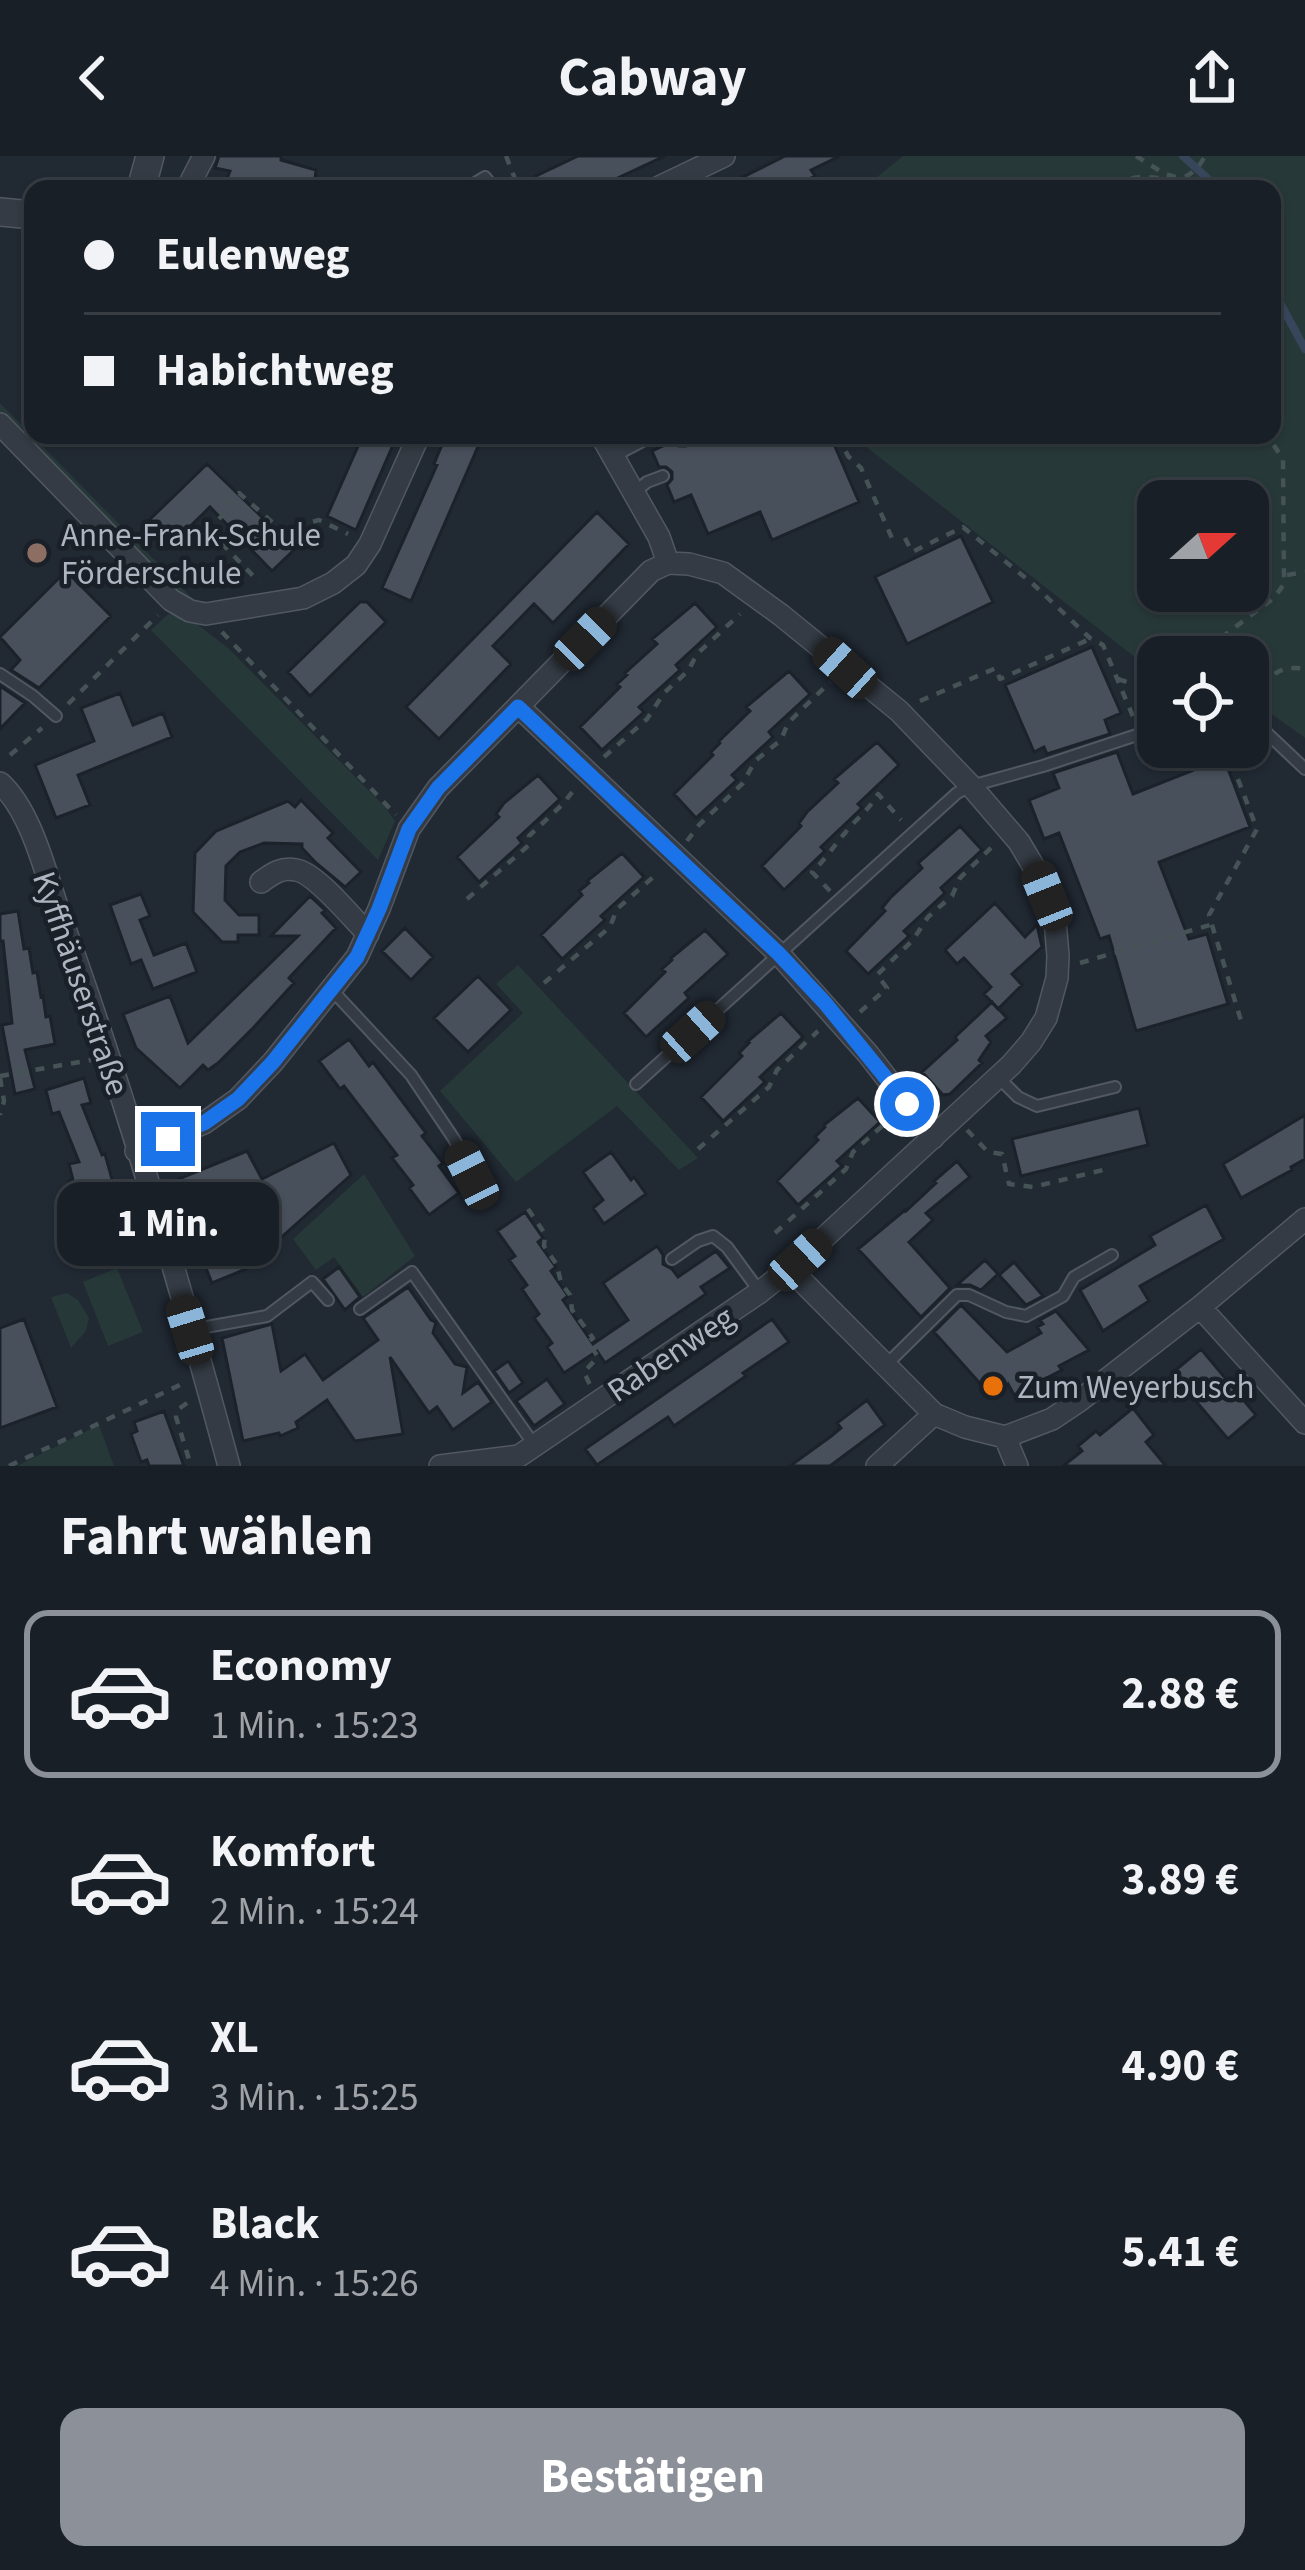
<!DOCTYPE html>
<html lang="de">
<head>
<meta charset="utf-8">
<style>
  :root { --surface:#191f26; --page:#262c32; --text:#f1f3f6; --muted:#9fa2a7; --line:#373d43; --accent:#8c9099 }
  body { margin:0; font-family:"Source Sans 3",sans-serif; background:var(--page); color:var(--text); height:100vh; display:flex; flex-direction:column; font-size:45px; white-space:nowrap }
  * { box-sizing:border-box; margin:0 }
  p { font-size:39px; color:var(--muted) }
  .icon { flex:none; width:66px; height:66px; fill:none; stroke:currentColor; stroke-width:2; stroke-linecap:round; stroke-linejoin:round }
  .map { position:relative; height:1310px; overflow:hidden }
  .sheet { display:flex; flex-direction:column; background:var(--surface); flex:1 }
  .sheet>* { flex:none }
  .hud { position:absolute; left:24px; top:24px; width:1257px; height:264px; border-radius:24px; box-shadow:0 3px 9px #0004,0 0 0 3px var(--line); display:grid; align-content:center; height:264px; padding:0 60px; background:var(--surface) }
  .needle { width:78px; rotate:69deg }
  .tools { position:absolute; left:1137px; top:324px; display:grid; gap:24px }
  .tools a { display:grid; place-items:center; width:132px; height:132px; border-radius:24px; background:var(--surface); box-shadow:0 3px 9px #0004,0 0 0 3px var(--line); font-size:60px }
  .end { position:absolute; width:54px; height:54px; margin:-27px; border:15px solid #1a73e8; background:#fff; box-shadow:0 0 0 6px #fff }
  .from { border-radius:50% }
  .bubble { position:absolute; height:84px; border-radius:24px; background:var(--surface); box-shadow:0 3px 9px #0004,0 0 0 3px var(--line); font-size:39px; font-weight:700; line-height:84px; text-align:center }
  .car { position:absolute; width:36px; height:72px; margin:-36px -18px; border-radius:15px; box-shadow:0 0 9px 3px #0007; background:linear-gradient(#222 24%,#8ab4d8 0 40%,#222 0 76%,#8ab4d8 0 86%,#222 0) }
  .hud b { display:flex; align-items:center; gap:42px; height:114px; font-size:45px }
  .hud b+b { border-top:3px solid var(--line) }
  .hud i { width:30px; height:30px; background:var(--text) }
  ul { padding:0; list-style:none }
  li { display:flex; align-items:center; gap:36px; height:168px; margin:0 24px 18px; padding:0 36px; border:6px solid transparent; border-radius:24px }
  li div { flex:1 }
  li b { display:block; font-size:45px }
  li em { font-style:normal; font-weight:700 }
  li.active { border-color:var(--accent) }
  li>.icon { width:108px; height:108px; stroke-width:1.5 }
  h2 { padding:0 60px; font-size:54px; line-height:144px }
  .action { display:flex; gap:24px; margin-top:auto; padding:24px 60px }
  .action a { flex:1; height:138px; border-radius:24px; background:var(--accent); color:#fff; font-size:48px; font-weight:700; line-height:138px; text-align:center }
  header { display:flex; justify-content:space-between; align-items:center; height:156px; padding:0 60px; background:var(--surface); font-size:54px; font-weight:700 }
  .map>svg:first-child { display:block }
  .green { fill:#273838; fill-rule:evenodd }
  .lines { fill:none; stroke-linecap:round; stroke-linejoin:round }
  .stream { stroke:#38465b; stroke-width:8 }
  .building { fill:#48505c; stroke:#1c222a; stroke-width:3 }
  .service-casing { stroke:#525862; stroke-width:14 }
  .minor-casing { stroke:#525862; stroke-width:24 }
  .tertiary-casing { stroke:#525862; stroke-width:30 }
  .path { stroke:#455356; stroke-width:4.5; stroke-dasharray:9 9; stroke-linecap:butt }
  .service { stroke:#343b44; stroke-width:10 }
  .minor { stroke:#343b44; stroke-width:21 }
  .tertiary { stroke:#343b44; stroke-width:27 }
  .route { stroke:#1a73e8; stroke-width:15 }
  .education-dot { fill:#8d6e63; stroke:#1a2028; stroke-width:4.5 }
  .food-dot { fill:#e8710a; stroke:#1a2028; stroke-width:4.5 }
  .labels { text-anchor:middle; stroke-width:9; stroke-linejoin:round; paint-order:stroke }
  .poi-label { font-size:33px; fill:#aeb5c1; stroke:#1a2028; text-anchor:start }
  .street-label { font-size:33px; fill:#aeb5c1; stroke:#1a2028 }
</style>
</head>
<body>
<header><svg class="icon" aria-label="back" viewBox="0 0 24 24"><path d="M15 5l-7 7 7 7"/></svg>Cabway<svg class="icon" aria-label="share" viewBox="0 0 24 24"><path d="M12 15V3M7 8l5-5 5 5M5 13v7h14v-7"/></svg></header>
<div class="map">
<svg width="1305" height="1310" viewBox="0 0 1305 1310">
  <rect width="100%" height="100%" fill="#212933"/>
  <path class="green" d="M903,0H1305V582L1248,541V501H1158V516L1150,513L851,279H1272V33H862ZM1158,345H1248V435H1158Z
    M0,247L194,444L196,447L189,448L0,261Z
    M177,456L193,465L228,492L385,651L395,665L378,704L151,474L167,459Z
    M518,809L698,1002L679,1014L617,950L516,1026L440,935L523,857L496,828Z
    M364,1018L415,1100L363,1141L334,1101L316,1114L293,1083Z
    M117,1112L143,1176L108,1190L83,1126Z
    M67,1137L78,1144L89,1162L86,1175L71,1192L51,1141Z
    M99,1269L114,1310H17Z"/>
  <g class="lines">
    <path class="stream" d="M1183,0L1219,33
      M1272,132L1305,193"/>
  </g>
  <path class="building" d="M219,0H281V4L316,14L314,33H223L230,15L215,12Z
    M578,0H665L594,33H542L536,20Z
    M785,0H840L811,14L815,20L789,33H719Z
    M363,279H372L393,289L356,374L327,360Z
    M446,279H483L411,445L382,432L437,309L434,308Z
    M692,279H801L806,289L830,279L859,346L772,384L760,356L708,378L691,339L674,346L667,329L672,323V316L666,311H659L652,295L674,285L679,290H686L692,285Z
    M207,308L295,393L272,415L210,351L167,393L144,369Z
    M597,356L629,388L553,467L534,448L493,490L511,508L439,583L406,551Z
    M961,380L993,446L907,488L875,421Z
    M66,415L111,460L39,532L11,514L20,504L0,481Z
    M360,446H367L386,466L310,540L288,516Z
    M695,447L717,471L676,509L680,514L639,551L644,556L602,594L580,571L620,531L617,528L627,519L625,517L657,488L652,483Z
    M1092,491L1121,557L1105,564L1110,578L1047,598L1044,591L1034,596L1005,529Z
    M789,515L810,538L769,576L773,581L732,619L737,624L696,662L674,638L713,599L711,596L720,587L719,585L750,555L746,551Z
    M0,530L25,547L0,573Z
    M120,537L133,569L163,557L172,581L78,619L90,649L56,662L35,609L94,585L81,552Z
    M877,586L899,609L858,648L862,652L821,691L825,695L784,734L762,710L801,670L799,667L807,656L838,627L834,623Z
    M1117,596L1133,638L1224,602L1250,671L1159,706L1189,783L1207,778L1228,848L1136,875L1109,780L1100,783L1059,677L1044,683L1029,644L1059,632L1053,617Z
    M538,619L560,643L518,682L522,687L479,726L457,701L499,661L496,658L504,647Z
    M301,644L333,677L328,682L361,716L345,731L316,707L302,692V688L264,687L240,696L226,710L225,744L239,759H259V779H238V786H222L193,756L195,697L216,675L288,645L295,651Z
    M960,670L982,694L941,732L945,737L904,775L909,780L868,818L846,795L885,755L882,752L890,742L922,712L918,707Z
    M622,697L644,721L601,760L605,764L562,803L541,779L582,739L579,735L589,727L587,725Z
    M141,738L150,760L140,764L154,799L186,787L197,816L153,833L141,804L131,808L110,749Z
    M310,740L325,754L322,757L336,772L289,822L294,827L254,871L218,907L208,914L203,909L180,932L136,892L123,858L170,840L188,887L298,780H271Z
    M995,747L1025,781L1037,769L1042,791L1012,818L1022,829L998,853L984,838L991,831L964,802L957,808L945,794Z
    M18,755L24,793L29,792L33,817L37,816L41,841L43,840L46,861L50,860L55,888L25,894L35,933L15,938L2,869L12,867L3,785H0V758Z
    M405,772L433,801L411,824L382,795Z
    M705,774L728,798L685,837L689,842L646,881L624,857L665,816L662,813L672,804L671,802Z
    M478,820L511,854L468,896L434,862Z
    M992,846L1007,862L986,880L991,886L979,904L982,907L950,938L943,939L922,916L957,884L955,881Z
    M781,857L803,881L760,921L765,926L723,965L701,941L742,900L739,897L749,887L747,886Z
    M349,883L369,910L373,906L426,977L422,980L443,1007L439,1010L459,1037L429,1059L409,1032L413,1029L392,1002L397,999L344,930L340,933L319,905Z
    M84,922L91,947L82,949L102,999L105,998L120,1052L84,1062L80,1048L75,1049L69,1025L73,1024L69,1008L79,1006L59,956L52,958L46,934Z
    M858,942L880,966L837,1005L842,1010L798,1049L777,1025L818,984L815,981L825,971L824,969Z
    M1139,952L1148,989L1021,1020L1012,983Z
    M1305,959V1003L1291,1011L1292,1014L1241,1042L1223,1008Z
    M334,987L351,1019L246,1113L212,1127L198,1093L251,1072L231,1031L182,1053L171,1026L247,995L262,1023Z
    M611,996L631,1024L634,1021L646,1038L604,1068L593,1052L603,1044L583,1016Z
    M957,1005L970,1021L926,1057L933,1064L909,1086L950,1132L921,1161L858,1093L905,1054L906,1055L936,1027L934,1025Z
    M1206,1049L1224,1083L1140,1130L1149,1145L1103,1175L1080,1134L1155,1089L1150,1080Z
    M525,1056L543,1082L538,1086L556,1111L551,1115L568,1140L563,1144L593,1188L628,1164L603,1127L657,1090L663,1099V1108L672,1113L678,1121L716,1095L730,1112L701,1131L706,1138L605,1207L597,1195L564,1217L547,1191L552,1187L534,1162L539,1158L522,1133L527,1129L509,1104L515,1100L497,1075Z
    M985,1104L998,1118L981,1134L970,1129H957Z
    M1014,1106L1043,1140L1026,1149L999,1119Z
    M339,1111L360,1141L345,1154L323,1123Z
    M408,1131L431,1164L436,1166L433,1177L455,1208L467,1211L463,1237L478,1226L492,1246L453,1274L437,1251L429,1257L390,1201L403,1278L355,1285L327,1244L296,1266L298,1272L280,1280L279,1277L243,1285L222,1182L272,1168L281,1215L305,1198L323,1224L378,1184L363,1162Z
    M961,1149L1007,1196L1041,1177L1037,1171L1043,1168L1040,1164L1056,1155L1089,1194L1059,1210L1062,1214L1014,1239L1008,1228L993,1242L934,1176Z
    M24,1163L57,1251L0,1272V1172Z
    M772,1163L789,1186L743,1217L746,1220L674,1270L668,1261L597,1309L585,1293Z
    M1201,1193L1256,1259L1228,1283L1172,1217Z
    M508,1205L523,1227L509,1237L494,1215Z
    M547,1223L565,1248L534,1270L516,1245Z
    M867,1244L885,1269L830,1310H790L830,1281L841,1272L837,1267Z
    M1133,1252L1154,1279L1146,1286L1166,1310H1063L1082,1295L1078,1290L1096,1275L1100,1279Z
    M164,1255L184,1310H149L147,1304L141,1306L131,1278L137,1275L134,1266Z"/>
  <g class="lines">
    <defs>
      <path id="service" d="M465,33L485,21L495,33
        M682,279L683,281
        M614,300L654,279
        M635,336L647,326L663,320
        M0,518L33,540L56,560
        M1248,559L1305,613
        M332,834L411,919L454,983L472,1019
        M998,921L1018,941L1037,950L1115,931
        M636,928L957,637L971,630L1043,610L1158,572
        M672,1103L698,1085L713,1080L727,1091L760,1136
        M360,1153L412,1116L535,1290
        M190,1174L267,1160L312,1126L328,1144
        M886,1209L957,1139H969L1006,1156L1026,1160L1063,1140L1074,1121L1112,1099"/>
      <path id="minor" d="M187,33L204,0
        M655,33L724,0
        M0,268L171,444L190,455L206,458L303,442L333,427L356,409L370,388L419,279
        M601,279L659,381L668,407
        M519,551L779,798L868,898L933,982
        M0,627C32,656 46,719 60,759C125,939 179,1125 229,1310
        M261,726C272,718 281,711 296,714C316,717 352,762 368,778
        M136,995L204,967L238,943L273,906L357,801L379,753L409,673L438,632L651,415L668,407
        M790,1113L934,1258L965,1271L1005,1281L1017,1310
        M1200,1151L1305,1267
        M1005,1281L1052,1263L1079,1245L1200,1151L1305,1063
        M440,1310L519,1300L760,1136L800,1104L1011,909L1031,886L1046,862L1057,822L1058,800L1055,764L1047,740L1038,718L1019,686L971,630L899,555L781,459L723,417L689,408L668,407
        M877,1310L934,1258"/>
      <path id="tertiary" d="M141,33L150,0
        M0,56L33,59"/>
    </defs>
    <use href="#service" class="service-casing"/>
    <use href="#minor" class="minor-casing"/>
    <use href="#tertiary" class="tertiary-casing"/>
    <path class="path" d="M506,0L519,33
      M1136,0L1165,18L1176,21
      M934,33L959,29L1124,24C1157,13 1184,40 1205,0
      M838,279L848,300L861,312L895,389
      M209,374L259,426
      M905,382L912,396L963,371L1033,428L1090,482L1103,489L1134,563
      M193,388L224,358L221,354L239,337L281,374L319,364L348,378
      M1287,419L1305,416
      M222,476L396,659
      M1219,501L1226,478L1274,442L1284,428L1283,303L1267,279
      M1118,523L1158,536
      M920,545L996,512L1000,523L1090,483
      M1254,547C1266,523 1276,508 1305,513
      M68,548L158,459
      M1240,591L1231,605L1257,673L1209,759L1242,868
      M10,599L42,572
      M604,601L647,563L664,537L688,515L697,498L740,458
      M687,685L699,669L743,627L755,605L781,584L788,567L830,526
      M830,735L812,716C825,704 833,691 845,677C856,663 869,654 878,638L901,664
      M467,743L529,689V680L563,648L576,631
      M1080,807L1210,769
      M544,827L610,771L617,753L659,716
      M860,856L887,832L877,819L913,784L928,761L952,740L960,722L993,690
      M0,920L91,904
      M0,922L4,945L0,959
      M967,974L988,996L1002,998L1009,1028L1033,1031L1111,1012
      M698,993L769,931L777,914L818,875
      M528,1053L545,1078L544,1090L557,1109L561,1127L570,1139L572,1154L593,1182L588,1186L598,1201L584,1216L590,1229
      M775,1077L846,1013L853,996L889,964
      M187,1247L176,1255V1261L191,1310
      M9,1310L182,1228"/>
    <use href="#service" class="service"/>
    <use href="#minor" class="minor"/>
    <use href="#tertiary" class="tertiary"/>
  </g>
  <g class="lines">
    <path class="route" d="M168,983L204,967L238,943L273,906L357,801L379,753L409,673L438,632L518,551L779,798L825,847L907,948"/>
  </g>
  <circle class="education-dot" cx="37" cy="397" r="12"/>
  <circle class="food-dot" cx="993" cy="1230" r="12"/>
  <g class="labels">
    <g class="poi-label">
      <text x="61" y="390">Anne-Frank-Schule<tspan x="61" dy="38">Förderschule</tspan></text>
      <text x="1017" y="1242">Zum Weyerbusch</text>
    </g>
    <g class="street-label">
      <text transform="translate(82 827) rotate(71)" y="12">Kyffhäuserstraße</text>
      <text transform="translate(670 1197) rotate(-34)" y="12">Rabenweg</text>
    </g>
  </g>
</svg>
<div class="tools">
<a><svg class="needle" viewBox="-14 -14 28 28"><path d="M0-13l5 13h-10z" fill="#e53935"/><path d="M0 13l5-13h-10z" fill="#9fa2a7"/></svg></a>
<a><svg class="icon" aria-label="locate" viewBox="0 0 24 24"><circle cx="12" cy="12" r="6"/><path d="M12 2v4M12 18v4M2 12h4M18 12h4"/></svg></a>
</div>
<i class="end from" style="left:907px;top:948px"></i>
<i class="end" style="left:168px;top:983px"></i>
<div class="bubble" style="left:57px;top:1026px;width:222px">1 Min.</div>
<i class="car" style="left:585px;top:483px;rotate:44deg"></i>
<i class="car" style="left:845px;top:512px;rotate:312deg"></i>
<i class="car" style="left:1047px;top:740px;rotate:338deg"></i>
<i class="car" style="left:693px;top:876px;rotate:48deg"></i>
<i class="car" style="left:472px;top:1019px;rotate:333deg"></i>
<i class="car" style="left:800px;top:1104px;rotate:47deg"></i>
<i class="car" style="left:190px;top:1174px;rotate:343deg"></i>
<div class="hud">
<b><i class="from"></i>Eulenweg</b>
<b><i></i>Habichtweg</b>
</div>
</div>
<section class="sheet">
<h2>Fahrt wählen</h2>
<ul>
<li class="active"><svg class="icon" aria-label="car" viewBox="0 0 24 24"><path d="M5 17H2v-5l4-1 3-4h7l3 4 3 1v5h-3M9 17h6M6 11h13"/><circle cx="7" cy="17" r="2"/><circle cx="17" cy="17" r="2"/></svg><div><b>Economy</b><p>1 Min. · 15:23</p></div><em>2.88 €</em></li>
<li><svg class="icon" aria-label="car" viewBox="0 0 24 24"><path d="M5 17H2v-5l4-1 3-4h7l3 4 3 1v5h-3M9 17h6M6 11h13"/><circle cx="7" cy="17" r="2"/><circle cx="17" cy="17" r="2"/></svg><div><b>Komfort</b><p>2 Min. · 15:24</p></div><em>3.89 €</em></li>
<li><svg class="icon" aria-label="car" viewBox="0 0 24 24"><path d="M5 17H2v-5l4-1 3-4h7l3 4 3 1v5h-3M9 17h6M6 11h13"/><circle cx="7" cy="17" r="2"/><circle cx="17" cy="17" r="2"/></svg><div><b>XL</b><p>3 Min. · 15:25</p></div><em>4.90 €</em></li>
<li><svg class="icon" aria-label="car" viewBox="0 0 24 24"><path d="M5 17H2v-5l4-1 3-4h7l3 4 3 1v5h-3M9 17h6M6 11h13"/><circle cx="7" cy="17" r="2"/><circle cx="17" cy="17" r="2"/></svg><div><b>Black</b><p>4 Min. · 15:26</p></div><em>5.41 €</em></li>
</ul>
<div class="action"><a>Bestätigen</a></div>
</section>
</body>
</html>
